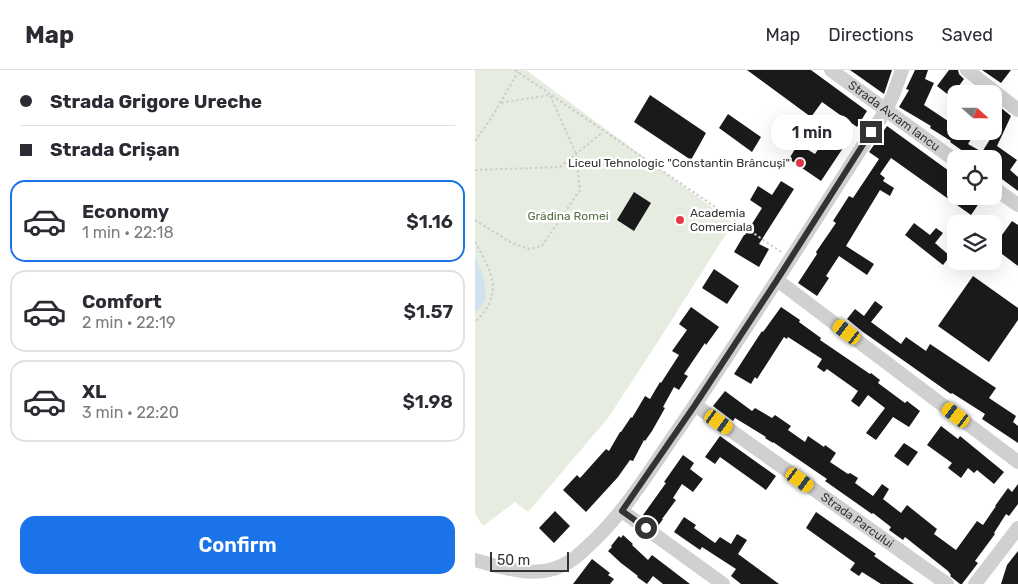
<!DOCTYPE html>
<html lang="en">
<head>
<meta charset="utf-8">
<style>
  :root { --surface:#fff; --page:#f7f7f7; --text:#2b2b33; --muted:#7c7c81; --line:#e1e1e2; --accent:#1a73e8 }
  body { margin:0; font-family:Rubik,sans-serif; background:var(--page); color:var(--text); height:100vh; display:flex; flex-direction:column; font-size:19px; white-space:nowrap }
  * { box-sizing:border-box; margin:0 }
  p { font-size:16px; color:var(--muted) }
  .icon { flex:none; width:28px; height:28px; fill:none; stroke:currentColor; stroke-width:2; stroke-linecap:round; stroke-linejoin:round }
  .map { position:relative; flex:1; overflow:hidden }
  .drawer { display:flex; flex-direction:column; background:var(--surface); width:475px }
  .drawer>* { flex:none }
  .hud { display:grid; align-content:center; height:110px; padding:0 20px; background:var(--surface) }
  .needle { width:32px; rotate:111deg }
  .controls { position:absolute; left:472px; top:15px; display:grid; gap:10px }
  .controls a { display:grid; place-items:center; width:55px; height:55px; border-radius:10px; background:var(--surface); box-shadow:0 5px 20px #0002; font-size:25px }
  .scale { position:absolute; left:15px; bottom:12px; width:79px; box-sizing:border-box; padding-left:5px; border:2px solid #333; border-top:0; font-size:14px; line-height:18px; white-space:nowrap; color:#333; -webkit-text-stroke:4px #fff; paint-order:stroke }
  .end { position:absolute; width:22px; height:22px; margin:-11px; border:6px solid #333; background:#fff; box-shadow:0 0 0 2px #fff }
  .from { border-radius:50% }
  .bubble { position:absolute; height:35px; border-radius:15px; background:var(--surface); box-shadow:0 5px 20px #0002; font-size:16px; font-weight:600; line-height:35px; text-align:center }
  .car { position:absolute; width:15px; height:30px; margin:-15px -8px; border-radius:6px; box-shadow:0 0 4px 1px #0007; background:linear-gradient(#f5c518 24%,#345 0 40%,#f5c518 0 76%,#345 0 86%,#f5c518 0) }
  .hud b { display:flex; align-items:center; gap:18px; height:48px; font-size:19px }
  .hud b+b { border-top:1px solid var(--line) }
  .hud i { width:12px; height:12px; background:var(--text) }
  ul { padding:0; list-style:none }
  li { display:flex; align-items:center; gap:15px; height:82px; margin:0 10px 8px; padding:0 10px; border:2px solid var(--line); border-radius:15px }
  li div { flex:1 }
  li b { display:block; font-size:19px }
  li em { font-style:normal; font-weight:600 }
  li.active { border-color:var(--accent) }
  li>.icon { width:45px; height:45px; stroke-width:1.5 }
  .button { display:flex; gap:10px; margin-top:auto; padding:10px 20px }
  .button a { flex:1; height:58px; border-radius:15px; background:var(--accent); color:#fff; font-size:20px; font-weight:600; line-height:58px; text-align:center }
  header { display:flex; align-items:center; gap:30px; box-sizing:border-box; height:70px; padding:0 25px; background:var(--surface); border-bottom:1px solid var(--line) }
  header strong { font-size:24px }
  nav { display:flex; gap:28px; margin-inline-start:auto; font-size:18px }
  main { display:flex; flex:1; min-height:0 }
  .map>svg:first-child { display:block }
  .green { fill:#e6ecdf }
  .water { fill:#cfe2ee }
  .building { fill:#1a1a1a }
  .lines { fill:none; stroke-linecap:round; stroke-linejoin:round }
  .path { stroke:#cdcdcd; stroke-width:2; stroke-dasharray:2.5 2.5; stroke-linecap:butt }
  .minor { stroke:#d0d0d0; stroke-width:14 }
  .route { stroke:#333; stroke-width:6 }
  .poi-dot { fill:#e63946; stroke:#fff; stroke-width:2 }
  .labels { text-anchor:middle; stroke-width:5; stroke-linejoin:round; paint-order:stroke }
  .street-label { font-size:12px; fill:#333; stroke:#fff }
  .poi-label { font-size:12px; fill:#333; stroke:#fff; text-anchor:end }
  .park-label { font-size:12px; fill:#56703f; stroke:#fff }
</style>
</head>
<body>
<header>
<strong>Map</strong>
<nav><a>Map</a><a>Directions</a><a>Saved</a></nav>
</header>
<main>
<section class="drawer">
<div class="hud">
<b><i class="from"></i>Strada Grigore Ureche</b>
<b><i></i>Strada Crișan</b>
</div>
<ul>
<li class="active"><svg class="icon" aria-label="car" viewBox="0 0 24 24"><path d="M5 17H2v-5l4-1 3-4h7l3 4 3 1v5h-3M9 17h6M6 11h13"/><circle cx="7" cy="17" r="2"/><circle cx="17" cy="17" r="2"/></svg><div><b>Economy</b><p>1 min · 22:18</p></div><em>$1.16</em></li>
<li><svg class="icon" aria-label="car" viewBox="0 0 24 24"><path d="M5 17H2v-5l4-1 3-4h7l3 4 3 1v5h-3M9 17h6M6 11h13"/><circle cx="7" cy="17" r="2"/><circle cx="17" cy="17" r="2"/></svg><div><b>Comfort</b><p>2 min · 22:19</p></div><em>$1.57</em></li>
<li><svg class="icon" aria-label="car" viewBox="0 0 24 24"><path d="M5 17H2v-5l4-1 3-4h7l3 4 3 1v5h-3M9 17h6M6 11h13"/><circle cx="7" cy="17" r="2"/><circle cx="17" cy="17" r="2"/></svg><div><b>XL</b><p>3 min · 22:20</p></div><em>$1.98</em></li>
</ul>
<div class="button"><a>Confirm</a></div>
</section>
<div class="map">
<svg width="543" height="514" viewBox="0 0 543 514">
  <rect width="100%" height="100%" fill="#fff"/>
  <path class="green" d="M0,0H51L258,153L184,270L133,348L53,442L40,432L8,456L0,444Z"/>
  <path class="water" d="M0,188C7,200 16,225 6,237C6,237 0,242 0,242Z"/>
  <path class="building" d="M272,0H336L392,41L382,57L347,32L336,47Z
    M375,0H417L409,24Z
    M440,0H453L450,9L459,13L449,35L479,55L475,61H501L493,74L507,82L519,63V32L536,46L522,76L542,90L535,100L543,107V121L519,103V89H499L475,72L476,71L455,58L456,56L424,37L434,20L431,19Z
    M474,0H483L484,4L489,9L476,27L462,16Z
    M507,0H536L526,13Z
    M175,25L231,63L216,90L159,52Z
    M253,44L286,67L277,82L244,58Z
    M351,54L374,69L346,111L314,89L323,74L340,84L348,72L343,67Z
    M412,56L481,106V126H509L496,145L416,88L405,104L410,108L408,111L419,118L415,126L405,120L371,176L399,194L392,205L364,186L351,206L354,208L342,226L323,213L342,184L341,182L361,153L358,151L374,126L378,128L404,89L394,82Z
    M306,111L319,119L284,174L294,179L284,197L259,182L269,165H270L287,138L275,130L283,116L297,125Z
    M159,122L176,133L159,161L142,150Z
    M537,151L543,155V196L519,178V176Z
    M439,153L455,165L461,158L468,163L460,173L475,186L468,195L430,165Z
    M239,199L264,216L252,234L227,218Z
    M498,206L543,238V250L514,292L463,256Z
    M400,231L408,237L396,252L426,274L431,267L451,281L455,274L521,318L514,328L541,346L538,352L543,356V373L507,349L510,344L477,323L476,324L388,262L372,249L380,239L389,246Z
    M216,237L244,257L231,275L230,273L209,304L213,306L204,320L199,317L188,337L190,338L177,361L170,371L169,370L158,391L155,390L143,407L111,442L88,420L102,405L105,408L131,379L134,381L145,362H146L156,347L157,348L170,326L175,329L185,312L186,313L204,285L197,281L212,260L204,254Z
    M306,237L325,250L324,252L346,268L345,270L395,304L396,303L405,310L403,313L430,333L432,331L445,341L434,357L418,347L401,370L391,363L410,338L393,325L384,337L376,331L383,321L352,299L349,302L342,297L347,289L313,267L312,269L309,267L282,309L280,307L276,314L259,304L287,261L288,262Z
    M250,321L277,341L280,338L297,348L300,345L316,356L313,360L330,372L333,366L349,377L350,375L361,383L355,392L373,404L375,403L383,408L380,413L398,426L407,414L414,419L408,429L426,443L432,435L462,459L459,464L481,480L502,451L508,455L521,436H520L533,418L537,422L543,414V434L534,446L531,444L519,463L520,464L500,491L503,493L487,514H485L475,506L476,505L473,501L430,467L428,470L414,460L416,457L398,443L397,444L350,411L352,409L298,372V373L290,368L291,367L260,348L258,351L238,336Z
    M466,356L483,369L485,366L529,402L519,414L502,400L499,403L493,398L486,408L473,398L477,393L452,375Z
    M245,366L301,406L291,420L245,387L240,394L230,387Z
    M429,373L443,382L433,396L419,386Z
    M208,385L219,393L215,399L228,409L218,422L207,414L198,428L201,430L187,449H188L183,456L168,445L191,413L189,412Z
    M80,441L95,456L79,473L64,458Z
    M341,442L401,484L399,486L439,514H406L387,502L384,506L375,500L380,493L331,458Z
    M209,447L221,455L219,458L240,473L245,467L256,474L262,464L272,470L263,484L304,514H266L256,506L261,499L227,477L225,480L199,462Z
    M148,465L158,474L157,475L173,490L177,485L215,514H188L178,506L172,514L162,507L163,506L146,493L133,481L137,477L136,476L144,466L146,468Z
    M543,481V514H526L532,495Z
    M117,489L135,503L133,505L139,509L135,514H98Z"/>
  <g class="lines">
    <path class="path" d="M40,0L306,182
      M0,71L17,47L43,2
      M0,100L85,97L128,62
      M0,150L37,173L54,179L67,176L105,120L101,84L75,25L25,33
      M0,172C17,203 30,223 0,252"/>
    <g class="minor">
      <path id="s1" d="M356,0L481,91"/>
      <path d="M492,0L543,40"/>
      <path d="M519,118L543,135"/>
      <path d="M302,210L543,392"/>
      <path id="s2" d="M220,335L472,514"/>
      <path d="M147,441L248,514"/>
      <path d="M0,490C28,498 61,509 88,495C97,491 105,484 112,477C148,445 173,403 200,364C273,258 341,148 411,40L418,25L427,0"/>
      <path d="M500,514L543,458"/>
    </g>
  </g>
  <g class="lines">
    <path class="route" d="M171,458L147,441L220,335L302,210L396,62"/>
  </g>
  <g class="poi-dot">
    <circle cx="325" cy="93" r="5"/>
    <circle cx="205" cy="150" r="5"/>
  </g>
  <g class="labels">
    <g class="street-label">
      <text dy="4" stroke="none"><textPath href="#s1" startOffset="78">Strada Avram Iancu</textPath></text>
      <text dy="4" stroke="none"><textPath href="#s2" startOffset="199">Strada Parcului</textPath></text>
    </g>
    <g class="poi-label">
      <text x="315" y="97">Liceul Tehnologic "Constantin Brâncuși"</text>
      <text x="215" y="147" text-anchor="start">Academia<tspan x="215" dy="14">Comerciala</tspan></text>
    </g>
    <g class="park-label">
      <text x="93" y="150">Grădina Romei</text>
    </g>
  </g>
</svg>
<div class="controls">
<a><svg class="needle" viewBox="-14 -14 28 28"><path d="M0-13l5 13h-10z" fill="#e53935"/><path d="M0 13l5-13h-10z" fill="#7c7c81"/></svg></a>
<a><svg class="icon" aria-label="locate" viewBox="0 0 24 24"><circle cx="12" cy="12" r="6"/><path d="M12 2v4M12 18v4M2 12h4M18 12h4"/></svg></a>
<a><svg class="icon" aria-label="layers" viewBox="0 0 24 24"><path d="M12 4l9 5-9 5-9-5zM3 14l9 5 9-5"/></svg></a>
</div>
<div class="scale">50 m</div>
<i class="end from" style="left:171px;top:458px"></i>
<i class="end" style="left:396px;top:62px"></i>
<div class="bubble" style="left:296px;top:45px;width:82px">1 min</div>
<i class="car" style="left:372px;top:262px;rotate:307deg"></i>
<i class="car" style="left:481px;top:345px;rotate:307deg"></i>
<i class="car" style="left:244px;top:352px;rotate:125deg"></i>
<i class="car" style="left:325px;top:410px;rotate:126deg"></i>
</div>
</main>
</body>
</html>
